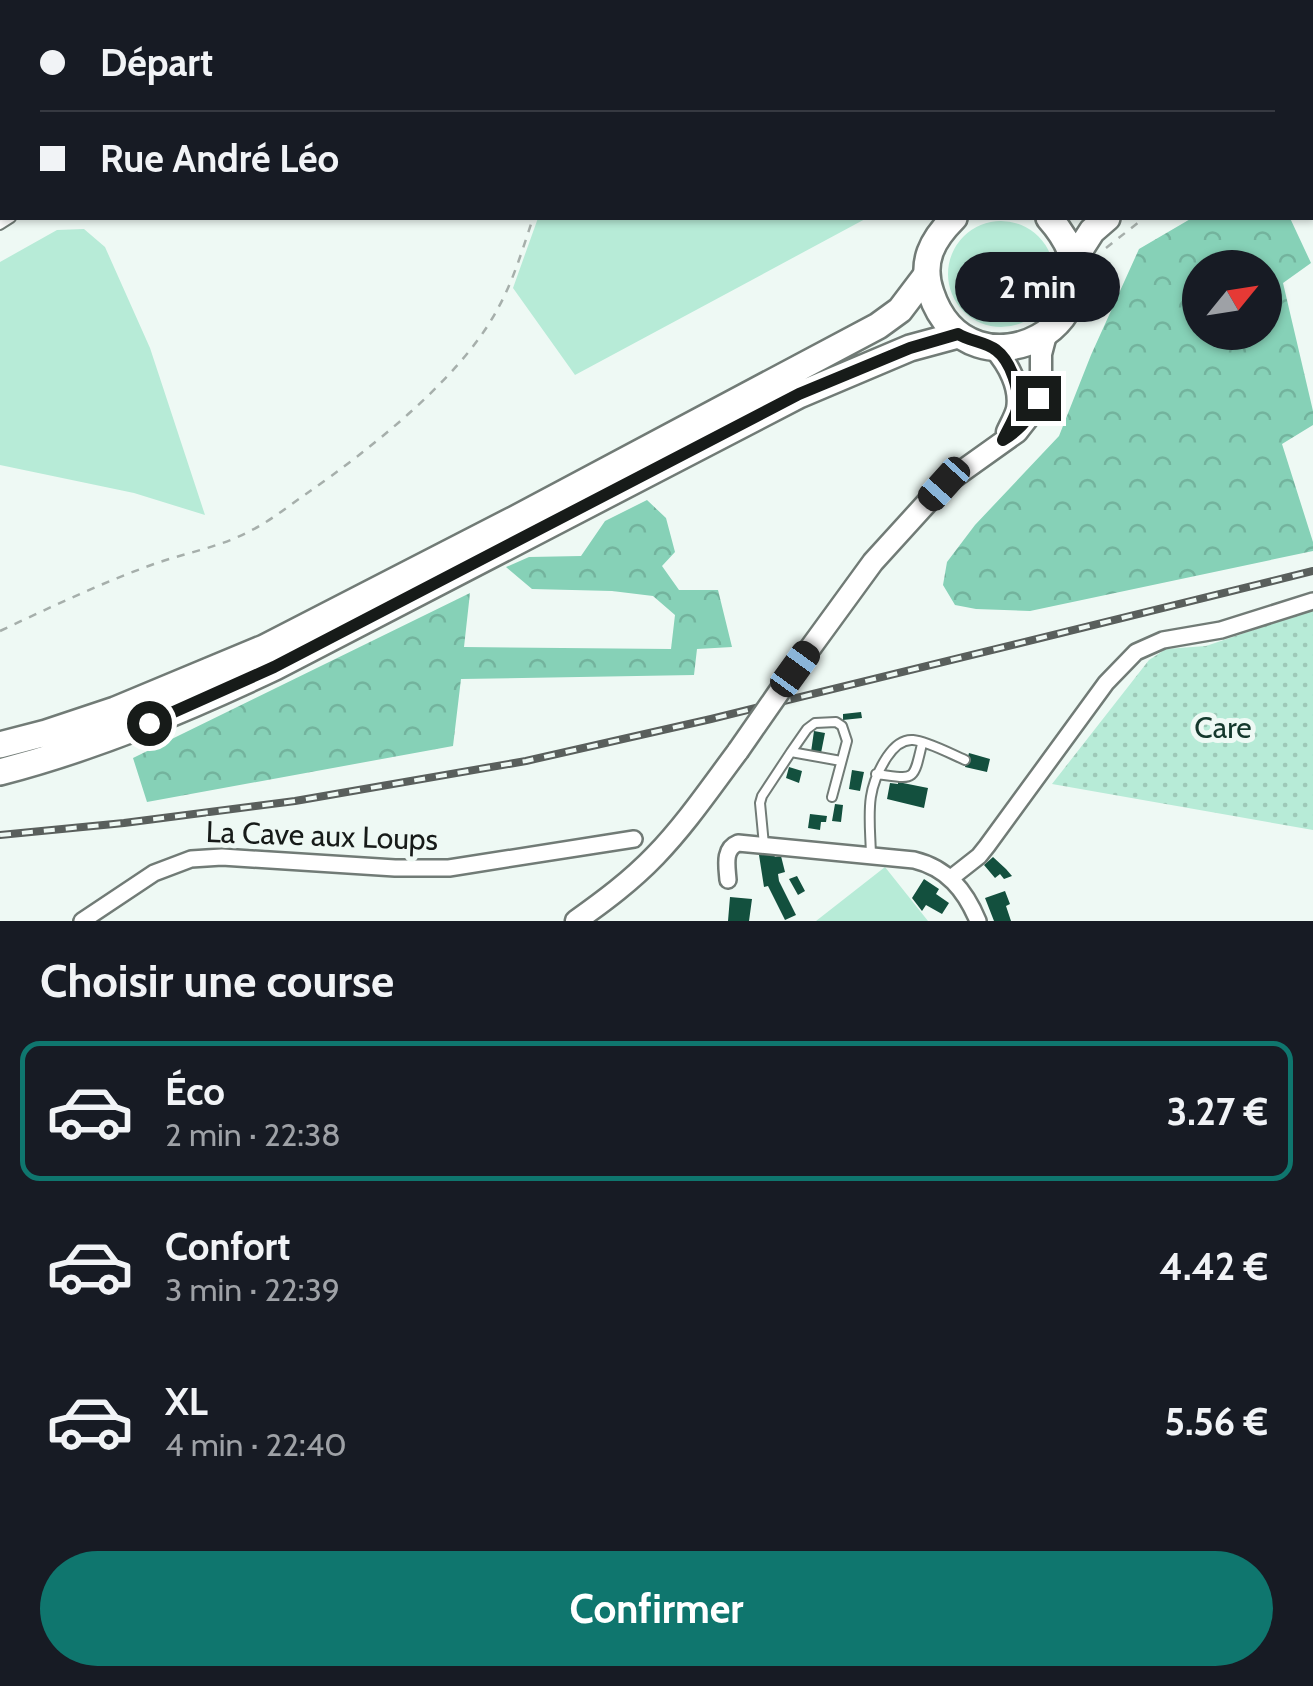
<!DOCTYPE html>
<html lang="fr">
<head>
<meta charset="utf-8">
<style>
  :root { --surface:#171b24; --page:#242831; --text:#f1f3f6; --muted:#9ea1a6; --line:#363941; --accent:#0f766e }
  body { margin:0; font-family:Cabin,sans-serif; background:var(--page); color:var(--text); height:100vh; display:flex; flex-direction:column; font-size:38px; white-space:nowrap }
  * { box-sizing:border-box; margin:0 }
  p { font-size:32px; color:var(--muted) }
  .icon { flex:none; width:55px; height:55px; fill:none; stroke:currentColor; stroke-width:2; stroke-linecap:round; stroke-linejoin:round }
  .map { position:relative; height:921px; overflow:hidden }
  .drawer { display:flex; flex-direction:column; background:var(--surface); flex:1 }
  .drawer>* { flex:none }
  .guide { position:absolute; left:0px; top:0px; width:1315px; height:220px; box-shadow:0 2px 8px #0004; display:grid; align-content:center; height:220px; padding:0 40px; background:var(--surface) }
  .needle { width:65px; rotate:60deg }
  .tools { position:absolute; left:1182px; top:250px; display:grid; gap:20px }
  .tools a { display:grid; place-items:center; width:100px; height:100px; border-radius:50%; background:var(--surface); box-shadow:0 2px 8px #0004; font-size:50px }
  .end { position:absolute; width:45px; height:45px; margin:-22px; border:12px solid #171b19; background:#fff; box-shadow:0 0 0 5px #fff }
  .from { border-radius:50% }
  .bubble { position:absolute; height:70px; border-radius:35px; background:var(--surface); box-shadow:0 2px 8px #0004; font-size:32px; font-weight:800; line-height:70px; text-align:center }
  .car { position:absolute; width:30px; height:60px; margin:-30px -15px; border-radius:12px; box-shadow:0 0 8px 2px #0007; background:linear-gradient(#222 24%,#8ab4d8 0 40%,#222 0 76%,#8ab4d8 0 86%,#222 0) }
  .guide b { display:flex; align-items:center; gap:35px; height:95px; font-size:38px }
  .guide b+b { border-top:2px solid var(--line) }
  .guide i { width:25px; height:25px; background:var(--text) }
  ul { padding:0; list-style:none }
  li { display:flex; align-items:center; gap:30px; height:140px; margin:0 20px 15px; padding:0 20px; border:5px solid transparent; border-radius:20px }
  li div { flex:1 }
  li b { display:block; font-size:38px }
  li em { font-style:normal; font-weight:800 }
  li.current { border-color:var(--accent) }
  li>.icon { width:90px; height:90px; stroke-width:1.5 }
  h2 { padding:0 40px; font-size:45px; line-height:120px }
  .cta { display:flex; gap:20px; margin-top:auto; padding:20px 40px }
  .cta a { flex:1; height:115px; border-radius:60px; background:var(--accent); color:#fff; font-size:40px; font-weight:800; line-height:115px; text-align:center }
  .map>svg:first-child { display:block }
  .grass { fill:#b7ebd7 }
  .forest { fill:url(#forest-crowns); fill-rule:evenodd }
  .park { fill:url(#park-dots) }
  .building { fill:#13503e }
  .lines { fill:none; stroke-linecap:round; stroke-linejoin:round }
  .service-casing { stroke:#717b76; stroke-width:12 }
  .minor-casing { stroke:#717b76; stroke-width:20 }
  .tertiary-casing { stroke:#717b76; stroke-width:25 }
  .primary-casing { stroke:#717b76; stroke-width:30 }
  .trunk-casing { stroke:#717b76; stroke-width:30 }
  .path { stroke:#a6afab; stroke-width:2.5; stroke-dasharray:8 8; stroke-linecap:butt }
  .service { stroke:#fff; stroke-width:8 }
  .minor { stroke:#fff; stroke-width:15 }
  .tertiary { stroke:#fff; stroke-width:20 }
  .primary { stroke:#fff; stroke-width:25 }
  .trunk { stroke:#fff; stroke-width:25 }
  .rail-casing { stroke:#595f5c; stroke-width:8 }
  .rail { stroke:#eef9f4; stroke-width:4; stroke-dasharray:11; stroke-linecap:butt }
  .tertiary-bridge-casing { stroke:#717b76; stroke-width:25; stroke-linecap:butt }
  .tertiary-bridge { stroke:#fff; stroke-width:20 }
  .route { stroke:#171b19; stroke-width:12 }
  .labels { text-anchor:middle; stroke-width:10; stroke-linejoin:round; paint-order:stroke }
  .park-label { font-size:30px; fill:#14382c; stroke:#eef9f4 }
  .street-label { font-size:30px; fill:#171b19; stroke:#eef9f4 }
</style>
</head>
<body>
<div class="map">
<svg width="1313" height="921" viewBox="0 0 1313 921">
  <defs>
    <pattern id="forest-crowns" width="20" height="18" patternUnits="userSpaceOnUse" patternTransform="scale(2.5)"><rect width="20" height="18" fill="#86d1b7"/><path d="M2 6a3 3 0 1 1 6 0M12 15a3 3 0 1 1 6 0" fill="none" stroke="#73b39d"/></pattern>
    <pattern id="park-dots" width="8" height="8" patternUnits="userSpaceOnUse" patternTransform="scale(2.5)"><rect width="8" height="8" fill="#b7ebd7"/><path d="M2 2h.1M6 6h.1" fill="none" stroke="#9dc9b8" stroke-width="1.8" stroke-linecap="round"/></pattern>
  </defs>
  <rect width="100%" height="100%" fill="#eef9f4"/>
  <path class="grass" d="M0,0H121L120,2H2L4,218L0,220Z
    M614,0H960V2H613Z
    M538,218H867L575,375L513,288Z
    M948 274a53 53 0 1 1 106 0a53 53 0 1 1-106 0Z
    M84,229L105,247L150,348L205,515L134,493L0,465V262L57,230Z
    M885,867L928,921H816Z"/>
  <path class="forest" d="M1192,218H1290L1311,263L1283,283L1313,411V425L1282,444L1313,542V551L1030,611L976,609L955,605L943,585L947,562L975,525L1059,436L1091,355L1139,249ZM1200,268H1265V332H1200Z
    M647,500L666,518L675,552L662,566L679,590H718L732,647L697,649L694,675L461,679L453,746L147,802L133,758L470,593L464,647L671,649L675,615L653,596L612,591L532,589L506,567L529,557L581,556L605,521Z"/>
  <path class="park" d="M1313,610V830L1052,784L1149,660L1166,649L1206,646Z"/>
  <path class="building" d="M861,712L862,718L843,720V714Z
    M814,731L825,733L821,753L811,752Z
    M969,753L990,759L987,772L965,767Z
    M789,767L802,771L799,783L786,778Z
    M852,770L864,772L860,791L849,789Z
    M898,782L928,788L924,808L887,799L890,783L898,784Z
    M835,804L843,805L841,822L832,821Z
    M810,814L827,816L826,822H821L820,830L808,828Z
    M773,853L775,857L781,856L785,872L778,874L779,881L796,915L785,920L768,886L764,887L759,855Z
    M993,857L1006,869L1012,876L1004,879L1000,874L995,878L984,865Z
    M797,876L805,891L798,895L789,879Z
    M924,879L939,889L936,894L949,903L942,914L926,905L922,911L912,898Z
    M1005,891L1010,904L1006,906L1011,921H994L985,898Z
    M730,897L752,899L749,921H728Z"/>
  <g class="lines">
    <defs>
      <path id="service" d="M125,2L126,0
        M0,225L11,218
        M791,752L807,729L815,723L836,722L842,726L847,741L832,797
        M876,774C915,779 913,783 922,744
        M764,845L760,803L762,796L791,752L841,761
        M871,856C870,816 864,792 887,757C893,748 901,739 913,740C927,741 951,754 965,760"/>
      <path id="minor" d="M951,878L979,856L987,846L1106,683L1136,652L1163,640L1221,630L1313,601
        M728,880C727,866 723,849 738,843L914,860C947,868 965,890 978,921
        M82,921L154,873L191,859L222,857L395,868H449L634,839"/>
      <path id="tertiary" d="M990,0V2
        M994,348C1008,364 1021,387 1017,409C1015,417 1010,425 1007,432
        M795,669L873,562L944,484L1017,432L1035,409L1041,385V354L1047,331
        M576,921C604,901 631,881 655,856C686,824 711,787 738,751"/>
      <path id="primary" d="M1312,67L1313,66
        M1312,88L1313,87
        M954,218C932,240 920,262 931,293C969,408 1141,321 1049,218
        M1074,259L1092,231L1107,218"/>
      <path id="trunk" d="M0,745L46,733L115,710L264,648L515,519L878,326L900,310L925,277
        M0,772C96,747 186,709 275,667L799,395L910,348L958,335"/>
    </defs>
    <use href="#service" class="service-casing"/>
    <use href="#minor" class="minor-casing"/>
    <use href="#tertiary" class="tertiary-casing"/>
    <use href="#primary" class="primary-casing"/>
    <use href="#trunk" class="trunk-casing"/>
    <path class="path" d="M600,2L601,0
      M1312,42H1313
      M1312,110H1313
      M1106,248L1144,218
      M0,631C51,607 101,583 154,564C185,553 220,547 248,532C269,522 287,507 306,494C369,450 460,379 497,310C513,282 523,248 533,218"/>
    <use href="#service" class="service"/>
    <use href="#minor" class="minor"/>
    <use href="#tertiary" class="tertiary"/>
    <use href="#primary" class="primary"/>
    <use href="#trunk" class="trunk"/>
    <defs>
      <path id="rail" d="M0,835L124,823L295,801L526,761L711,719L1313,571"/>
    </defs>
    <use href="#rail" class="rail-casing"/>
    <use href="#rail" class="rail"/>
    <defs>
      <path id="tertiary-bridge" d="M738,751L795,669"/>
    </defs>
    <use href="#tertiary-bridge" class="tertiary-bridge-casing"/>
    <use href="#tertiary-bridge" class="tertiary-bridge"/>
  </g>
  <g class="lines">
    <path class="route" d="M149,723L274,667L799,394L910,348L958,334C969,341 986,342 996,350C1011,361 1021,392 1017,410C1014,420 1007,431 1003,440C1019,430 1032,417 1038,398"/>
  </g>
  <g class="labels">
    <g class="park-label">
      <text x="1223" y="738">Care</text>
    </g>
    <g class="street-label">
      <text transform="translate(322 836) rotate(2)" y="10">La Cave aux Loups</text>
    </g>
  </g>
</svg>
<div class="tools">
<a><svg class="needle" viewBox="-14 -14 28 28"><path d="M0-13l5 13h-10z" fill="#e53935"/><path d="M0 13l5-13h-10z" fill="#9ea1a6"/></svg></a>
</div>
<i class="end from" style="left:149px;top:723px"></i>
<i class="end" style="left:1038px;top:398px"></i>
<div class="bubble" style="left:955px;top:252px;width:165px">2 min</div>
<i class="car" style="left:944px;top:484px;rotate:222deg"></i>
<i class="car" style="left:795px;top:669px;rotate:36deg"></i>
<div class="guide">
<b><i class="from"></i>Départ</b>
<b><i></i>Rue André Léo</b>
</div>
</div>
<section class="drawer">
<h2>Choisir une course</h2>
<ul>
<li class="current"><svg class="icon" aria-label="car" viewBox="0 0 24 24"><path d="M5 17H2v-5l4-1 3-4h7l3 4 3 1v5h-3M9 17h6M6 11h13"/><circle cx="7" cy="17" r="2"/><circle cx="17" cy="17" r="2"/></svg><div><b>Éco</b><p>2 min · 22:38</p></div><em>3.27 €</em></li>
<li><svg class="icon" aria-label="car" viewBox="0 0 24 24"><path d="M5 17H2v-5l4-1 3-4h7l3 4 3 1v5h-3M9 17h6M6 11h13"/><circle cx="7" cy="17" r="2"/><circle cx="17" cy="17" r="2"/></svg><div><b>Confort</b><p>3 min · 22:39</p></div><em>4.42 €</em></li>
<li><svg class="icon" aria-label="car" viewBox="0 0 24 24"><path d="M5 17H2v-5l4-1 3-4h7l3 4 3 1v5h-3M9 17h6M6 11h13"/><circle cx="7" cy="17" r="2"/><circle cx="17" cy="17" r="2"/></svg><div><b>XL</b><p>4 min · 22:40</p></div><em>5.56 €</em></li>
</ul>
<div class="cta"><a>Confirmer</a></div>
</section>
</body>
</html>
